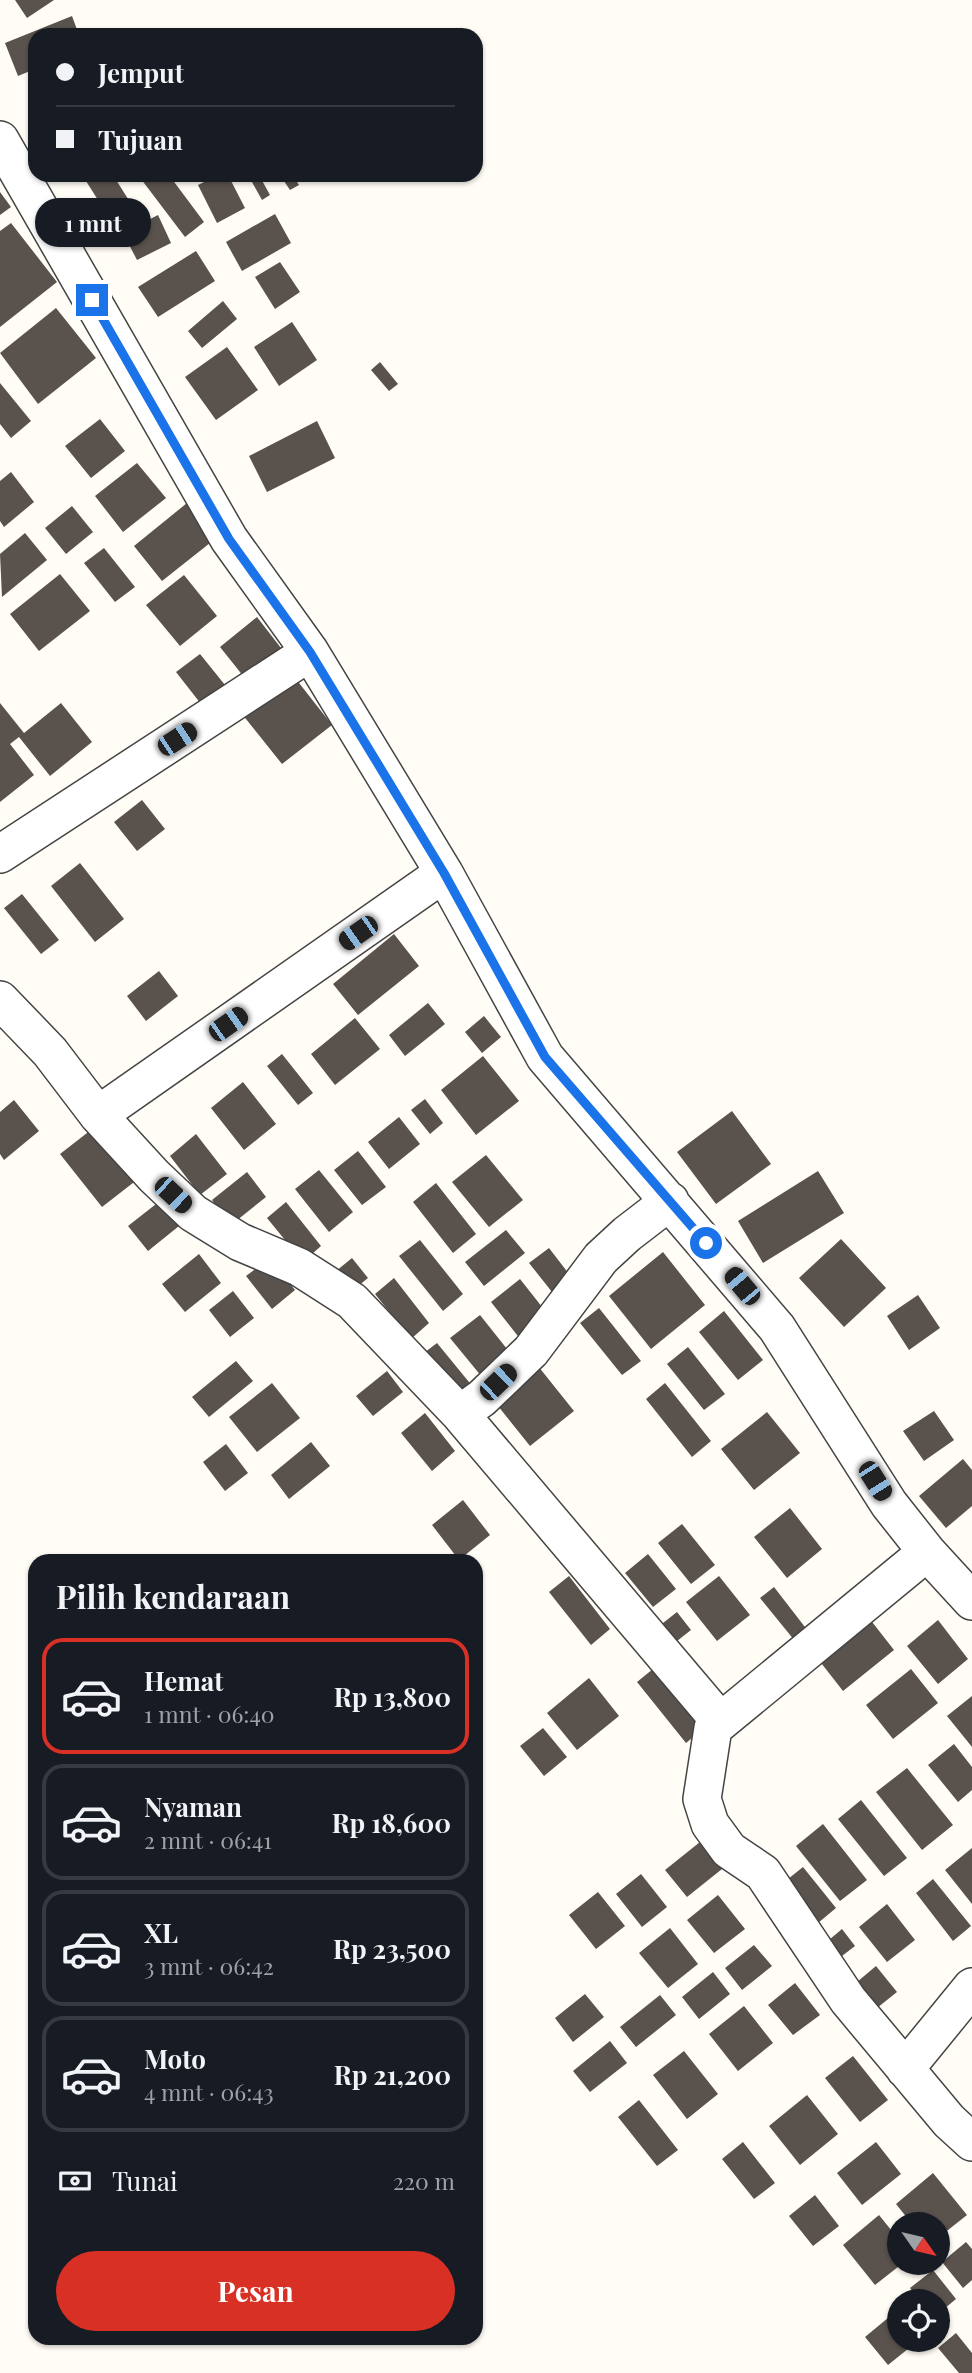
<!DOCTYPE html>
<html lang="id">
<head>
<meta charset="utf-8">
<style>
  :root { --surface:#171b24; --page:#20242c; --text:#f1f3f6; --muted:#9ea1a6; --line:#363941; --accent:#d93025 }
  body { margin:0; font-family:"Playfair Display",serif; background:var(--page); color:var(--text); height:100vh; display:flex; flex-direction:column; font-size:26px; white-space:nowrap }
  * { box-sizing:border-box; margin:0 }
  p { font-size:23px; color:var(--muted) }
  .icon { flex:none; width:38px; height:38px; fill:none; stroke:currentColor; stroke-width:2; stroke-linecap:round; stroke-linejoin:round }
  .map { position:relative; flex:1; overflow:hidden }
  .sheet { position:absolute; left:28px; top:1554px; width:455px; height:791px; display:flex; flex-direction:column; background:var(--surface); border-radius:21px; box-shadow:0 2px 5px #0004 }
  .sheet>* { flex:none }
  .hud { position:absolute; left:28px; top:28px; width:455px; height:154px; border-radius:21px; box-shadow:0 2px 5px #0004; display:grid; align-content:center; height:154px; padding:0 28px; background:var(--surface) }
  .needle { width:46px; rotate:124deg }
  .controls { position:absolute; left:887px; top:2212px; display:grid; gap:14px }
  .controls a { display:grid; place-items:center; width:63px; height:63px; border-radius:50%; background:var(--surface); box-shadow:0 2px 5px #0004; font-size:35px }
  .end { position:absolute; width:32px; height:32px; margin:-16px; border:9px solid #1a73e8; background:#fff; box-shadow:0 0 0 4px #fff }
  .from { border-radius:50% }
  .bubble { position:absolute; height:49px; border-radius:24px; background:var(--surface); box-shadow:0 2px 5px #0004; font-size:23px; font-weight:700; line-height:49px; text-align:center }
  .car { position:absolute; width:21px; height:42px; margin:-21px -10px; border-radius:9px; box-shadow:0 0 5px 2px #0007; background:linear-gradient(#222 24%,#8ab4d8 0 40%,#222 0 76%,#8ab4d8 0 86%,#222 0) }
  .hud b { display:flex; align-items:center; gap:24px; height:66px; font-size:26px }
  .hud b+b { border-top:2px solid var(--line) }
  .hud i { width:18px; height:18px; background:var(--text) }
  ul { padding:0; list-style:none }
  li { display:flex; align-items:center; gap:21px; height:116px; margin:0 14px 10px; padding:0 14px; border:4px solid var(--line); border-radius:21px }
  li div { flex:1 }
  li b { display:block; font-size:26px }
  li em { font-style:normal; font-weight:700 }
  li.selected { border-color:var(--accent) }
  li>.icon { width:63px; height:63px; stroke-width:1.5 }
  h2 { padding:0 28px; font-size:32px; line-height:84px }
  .pay { display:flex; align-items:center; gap:18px; height:77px; padding:0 28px; font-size:26px }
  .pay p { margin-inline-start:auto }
  .primary-button { display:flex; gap:14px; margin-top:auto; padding:14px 28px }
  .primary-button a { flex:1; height:80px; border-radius:42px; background:var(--accent); color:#fff; font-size:28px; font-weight:700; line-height:80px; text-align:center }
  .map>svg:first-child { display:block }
  .building { fill:#5a524d }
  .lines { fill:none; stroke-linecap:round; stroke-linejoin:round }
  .street-casing { stroke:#444; stroke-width:40 }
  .street { stroke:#fff; stroke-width:37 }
  .route { stroke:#1a73e8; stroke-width:9 }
</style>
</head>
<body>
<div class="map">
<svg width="972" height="2373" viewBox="0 0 972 2373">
  <rect width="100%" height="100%" fill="#fffdf5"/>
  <path class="building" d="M15,0H54L27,18Z
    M72,16L79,35H35V69L18,76L5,43Z
    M95,175H113L135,210L113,224L86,181Z
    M138,175H169L204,222L185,237Z
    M218,175H228L245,208L217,223L198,185Z
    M248,175H259L270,195L262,200Z
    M280,175H293L299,185L290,190Z
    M0,192L11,207L0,215Z
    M275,214L291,243L242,271L226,242Z
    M158,215L171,243L137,260L123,233Z
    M11,223L57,282L0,327V231Z
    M196,251L215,281L158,317L138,287Z
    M280,262L300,292L275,309L255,277Z
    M223,301L237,319L202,348L188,331Z
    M56,308L96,358L38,404L0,353Z
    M292,322L317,360L279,386L254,347Z
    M227,347L258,390L216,420L185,377Z
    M380,362L398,384L389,391L371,370Z
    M0,383L31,421L11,438L0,424Z
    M100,419L125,451L91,478L65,446Z
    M317,421L335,458L267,492L249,456Z
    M137,463L166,498L123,532L95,496Z
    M11,472L34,502L4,527L0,521V481Z
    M187,503L215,539L162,581L134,546Z
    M72,506L93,532L66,554L45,528Z
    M25,533L47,560L2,597L0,554Z
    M104,548L135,587L115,602L84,563Z
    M60,574L90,611L39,651L10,614Z
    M184,575L217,616L180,646L146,605Z
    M257,617L281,648L244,677L220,647Z
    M200,654L225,685L201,704L176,672Z
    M292,674L332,725L282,764L242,714Z
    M0,703L24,733L61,703L92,742L50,776L19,737L10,744L34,775L0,802Z
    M142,800L165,829L137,851L114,822Z
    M80,863L124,919L95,942L51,886Z
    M22,894L59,940L41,954L4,908Z
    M394,934L419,966L358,1015L333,984Z
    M159,971L178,996L146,1021L127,996Z
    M428,1003L445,1024L405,1056L389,1035Z
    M484,1016L501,1037L482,1053L465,1032Z
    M355,1018L380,1049L335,1085L311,1054Z
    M282,1054L313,1093L298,1105L267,1066Z
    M483,1056L519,1101L476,1135L441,1090Z
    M243,1082L276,1124L244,1150L211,1108Z
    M425,1099L443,1123L430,1134L411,1110Z
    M14,1100L39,1131L4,1160L0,1154V1112Z
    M732,1111L771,1164L716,1204L677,1152Z
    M399,1117L420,1144L389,1169L368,1142Z
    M96,1126L138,1179L102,1207L60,1154Z
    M196,1134L227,1174L200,1195L170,1156Z
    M358,1151L386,1187L362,1205L334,1170Z
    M486,1155L523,1200L489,1227L452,1182Z
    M319,1170L353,1212L329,1232L295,1189Z
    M818,1171L844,1213L763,1263L738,1221Z
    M247,1172L266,1197L231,1225L212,1200Z
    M436,1183L476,1234L453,1253L413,1202Z
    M165,1197L184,1222L148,1251L128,1226Z
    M286,1202L321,1246L303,1262L267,1218Z
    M506,1230L525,1253L484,1286L465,1262Z
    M841,1239L886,1288L844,1327L799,1278Z
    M420,1240L463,1294L443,1311L399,1256Z
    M549,1248L579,1287L560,1302L529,1263Z
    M663,1252L705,1305L651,1349L609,1296Z
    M199,1254L221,1283L185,1312L162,1284Z
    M270,1258L295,1290L272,1309L246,1276Z
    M352,1258L368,1278L346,1296L330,1276Z
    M394,1278L429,1323L411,1339L375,1294Z
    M520,1279L550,1317L521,1340L491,1302Z
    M233,1291L254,1318L230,1337L209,1310Z
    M918,1295L940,1328L909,1350L887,1316Z
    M599,1308L641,1361L622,1375L580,1323Z
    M724,1311L763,1360L738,1380L699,1332Z
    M480,1315L511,1354L482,1377L450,1338Z
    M437,1343L473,1387L452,1404L416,1359Z
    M688,1347L725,1394L704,1410L667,1364Z
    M236,1361L253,1381L209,1417L192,1397Z
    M538,1366L574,1411L530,1446L494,1401Z
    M387,1371L403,1392L373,1416L356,1396Z
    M272,1383L300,1418L257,1452L229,1417Z
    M665,1383L711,1441L692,1457L646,1399Z
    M934,1411L954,1440L924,1461L903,1431Z
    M767,1412L800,1453L754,1490L721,1449Z
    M425,1413L455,1451L432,1471L401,1433Z
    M311,1442L330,1466L289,1499L271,1475Z
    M226,1444L248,1473L225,1491L203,1462Z
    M963,1459L972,1470V1506L946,1528L919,1496Z
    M463,1500L490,1535L459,1560L432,1525Z
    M790,1508L822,1549L787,1578L754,1537Z
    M682,1524L715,1565L691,1584L658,1543Z
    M648,1554L676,1589L653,1607L625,1573Z
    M569,1576L610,1629L591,1645L549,1592Z
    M719,1576L750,1615L717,1641L686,1602Z
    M774,1587L808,1631L795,1641L760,1598Z
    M677,1612L691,1630L663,1652L649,1634Z
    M869,1618L894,1650L843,1691L818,1659Z
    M938,1620L968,1659L938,1684L907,1646Z
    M664,1660L713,1721L686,1743L637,1682Z
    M911,1669L938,1703L893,1739L866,1705Z
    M589,1678L619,1716L577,1750L547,1713Z
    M972,1696V1747L947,1716Z
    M543,1728L567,1757L544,1776L520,1746Z
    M954,1744L972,1767V1790L958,1802L928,1765Z
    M907,1768L953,1825L922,1850L876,1792Z
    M861,1800L907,1858L884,1876L838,1819Z
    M823,1824L867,1880L840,1901L796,1846Z
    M705,1838L727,1865L687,1897L665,1870Z
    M972,1848V1904L945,1870Z
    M803,1867L836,1908L812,1928L778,1887Z
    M641,1874L667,1907L642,1927L616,1894Z
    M933,1879L971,1926L953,1941L916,1893Z
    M598,1892L625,1926L596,1949L569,1915Z
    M718,1895L745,1929L714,1953L687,1920Z
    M887,1904L915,1940L887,1962L859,1927Z
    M670,1928L698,1964L668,1988L639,1953Z
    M842,1929L855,1946L829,1966L817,1950Z
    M754,1945L772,1966L742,1990L725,1968Z
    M876,1966L897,1992L877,2008L857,1982Z
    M713,1972L730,1994L699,2019L682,1997Z
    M795,1983L820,2015L793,2035L768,2005Z
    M585,1994L604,2017L573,2042L555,2018Z
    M660,1995L676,2015L636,2047L620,2027Z
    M744,2006L773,2043L738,2071L709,2034Z
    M610,2041L627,2063L590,2092L573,2071Z
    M684,2051L718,2094L687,2119L653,2075Z
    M853,2056L888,2100L860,2122L825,2078Z
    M807,2095L838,2134L800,2165L769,2126Z
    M639,2100L678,2150L657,2166L618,2117Z
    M743,2142L775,2183L754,2199L722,2159Z
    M876,2142L901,2174L862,2205L837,2173Z
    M933,2173L967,2215L938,2238V2224H912L896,2204Z
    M815,2195L839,2226L813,2246L789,2216Z
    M879,2215L900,2241V2263H903L875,2285L843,2245Z
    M966,2242L972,2249V2280L963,2288L942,2262Z
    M933,2270L956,2299L938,2314V2301H921L910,2288Z
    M900,2308V2340H919L888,2365L865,2337Z
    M956,2333L972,2353V2373H959L938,2348Z"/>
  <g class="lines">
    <defs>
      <path id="street" d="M0,140L229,539L310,652L444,873L545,1057L777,1328L889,1504L927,1552L972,1601
        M0,854L310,652
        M0,1000L50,1052L98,1115L154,1176L193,1213L240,1242L299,1267L352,1301L460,1414L720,1721
        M98,1115L444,873
        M460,1414L482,1398L531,1351L601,1258L627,1234L670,1201
        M927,1552L713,1728L702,1799L710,1824L729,1850L763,1873L848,2000L949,2121L972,2142
        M905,2069L972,1987"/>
    </defs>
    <use href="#street" class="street-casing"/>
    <use href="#street" class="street"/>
  </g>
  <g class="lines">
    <path class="route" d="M92,300L229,539L310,652L444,873L545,1057L706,1243"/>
  </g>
</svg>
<div class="controls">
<a><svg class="needle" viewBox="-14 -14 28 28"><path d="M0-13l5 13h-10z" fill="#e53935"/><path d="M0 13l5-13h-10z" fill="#9ea1a6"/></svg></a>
<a><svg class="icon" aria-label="locate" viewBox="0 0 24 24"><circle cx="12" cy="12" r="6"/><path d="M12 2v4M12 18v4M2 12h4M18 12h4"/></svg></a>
</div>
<i class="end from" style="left:706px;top:1243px"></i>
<i class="end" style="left:92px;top:300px"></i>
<div class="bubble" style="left:35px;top:198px;width:116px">1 mnt</div>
<i class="car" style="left:177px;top:739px;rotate:57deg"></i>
<i class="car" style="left:358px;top:933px;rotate:235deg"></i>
<i class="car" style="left:228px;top:1024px;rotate:55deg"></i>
<i class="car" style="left:173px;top:1195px;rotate:133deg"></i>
<i class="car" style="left:742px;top:1286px;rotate:320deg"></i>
<i class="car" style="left:498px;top:1382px;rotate:46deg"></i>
<i class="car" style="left:875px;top:1481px;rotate:148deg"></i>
<div class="hud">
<b><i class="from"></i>Jemput</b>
<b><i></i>Tujuan</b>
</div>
<section class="sheet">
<h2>Pilih kendaraan</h2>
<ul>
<li class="selected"><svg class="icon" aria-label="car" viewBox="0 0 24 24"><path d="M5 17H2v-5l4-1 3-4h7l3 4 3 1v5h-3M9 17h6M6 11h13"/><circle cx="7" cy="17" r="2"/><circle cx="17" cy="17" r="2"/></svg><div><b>Hemat</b><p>1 mnt · 06:40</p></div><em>Rp 13,800</em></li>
<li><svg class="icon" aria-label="car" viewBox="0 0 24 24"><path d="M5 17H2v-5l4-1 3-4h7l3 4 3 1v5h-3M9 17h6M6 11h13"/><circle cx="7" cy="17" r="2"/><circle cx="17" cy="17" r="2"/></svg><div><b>Nyaman</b><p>2 mnt · 06:41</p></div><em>Rp 18,600</em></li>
<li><svg class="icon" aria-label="car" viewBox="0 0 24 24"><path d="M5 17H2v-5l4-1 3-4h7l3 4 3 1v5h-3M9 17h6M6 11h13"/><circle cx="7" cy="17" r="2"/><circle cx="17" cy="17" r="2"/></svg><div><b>XL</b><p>3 mnt · 06:42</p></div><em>Rp 23,500</em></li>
<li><svg class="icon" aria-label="car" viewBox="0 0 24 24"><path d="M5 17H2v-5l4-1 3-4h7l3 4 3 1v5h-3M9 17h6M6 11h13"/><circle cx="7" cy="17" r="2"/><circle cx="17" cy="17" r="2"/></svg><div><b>Moto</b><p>4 mnt · 06:43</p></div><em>Rp 21,200</em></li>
</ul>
<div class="pay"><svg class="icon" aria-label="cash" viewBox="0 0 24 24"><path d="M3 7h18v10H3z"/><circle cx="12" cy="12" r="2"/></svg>Tunai<p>220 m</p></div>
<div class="primary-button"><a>Pesan</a></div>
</section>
</div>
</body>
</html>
